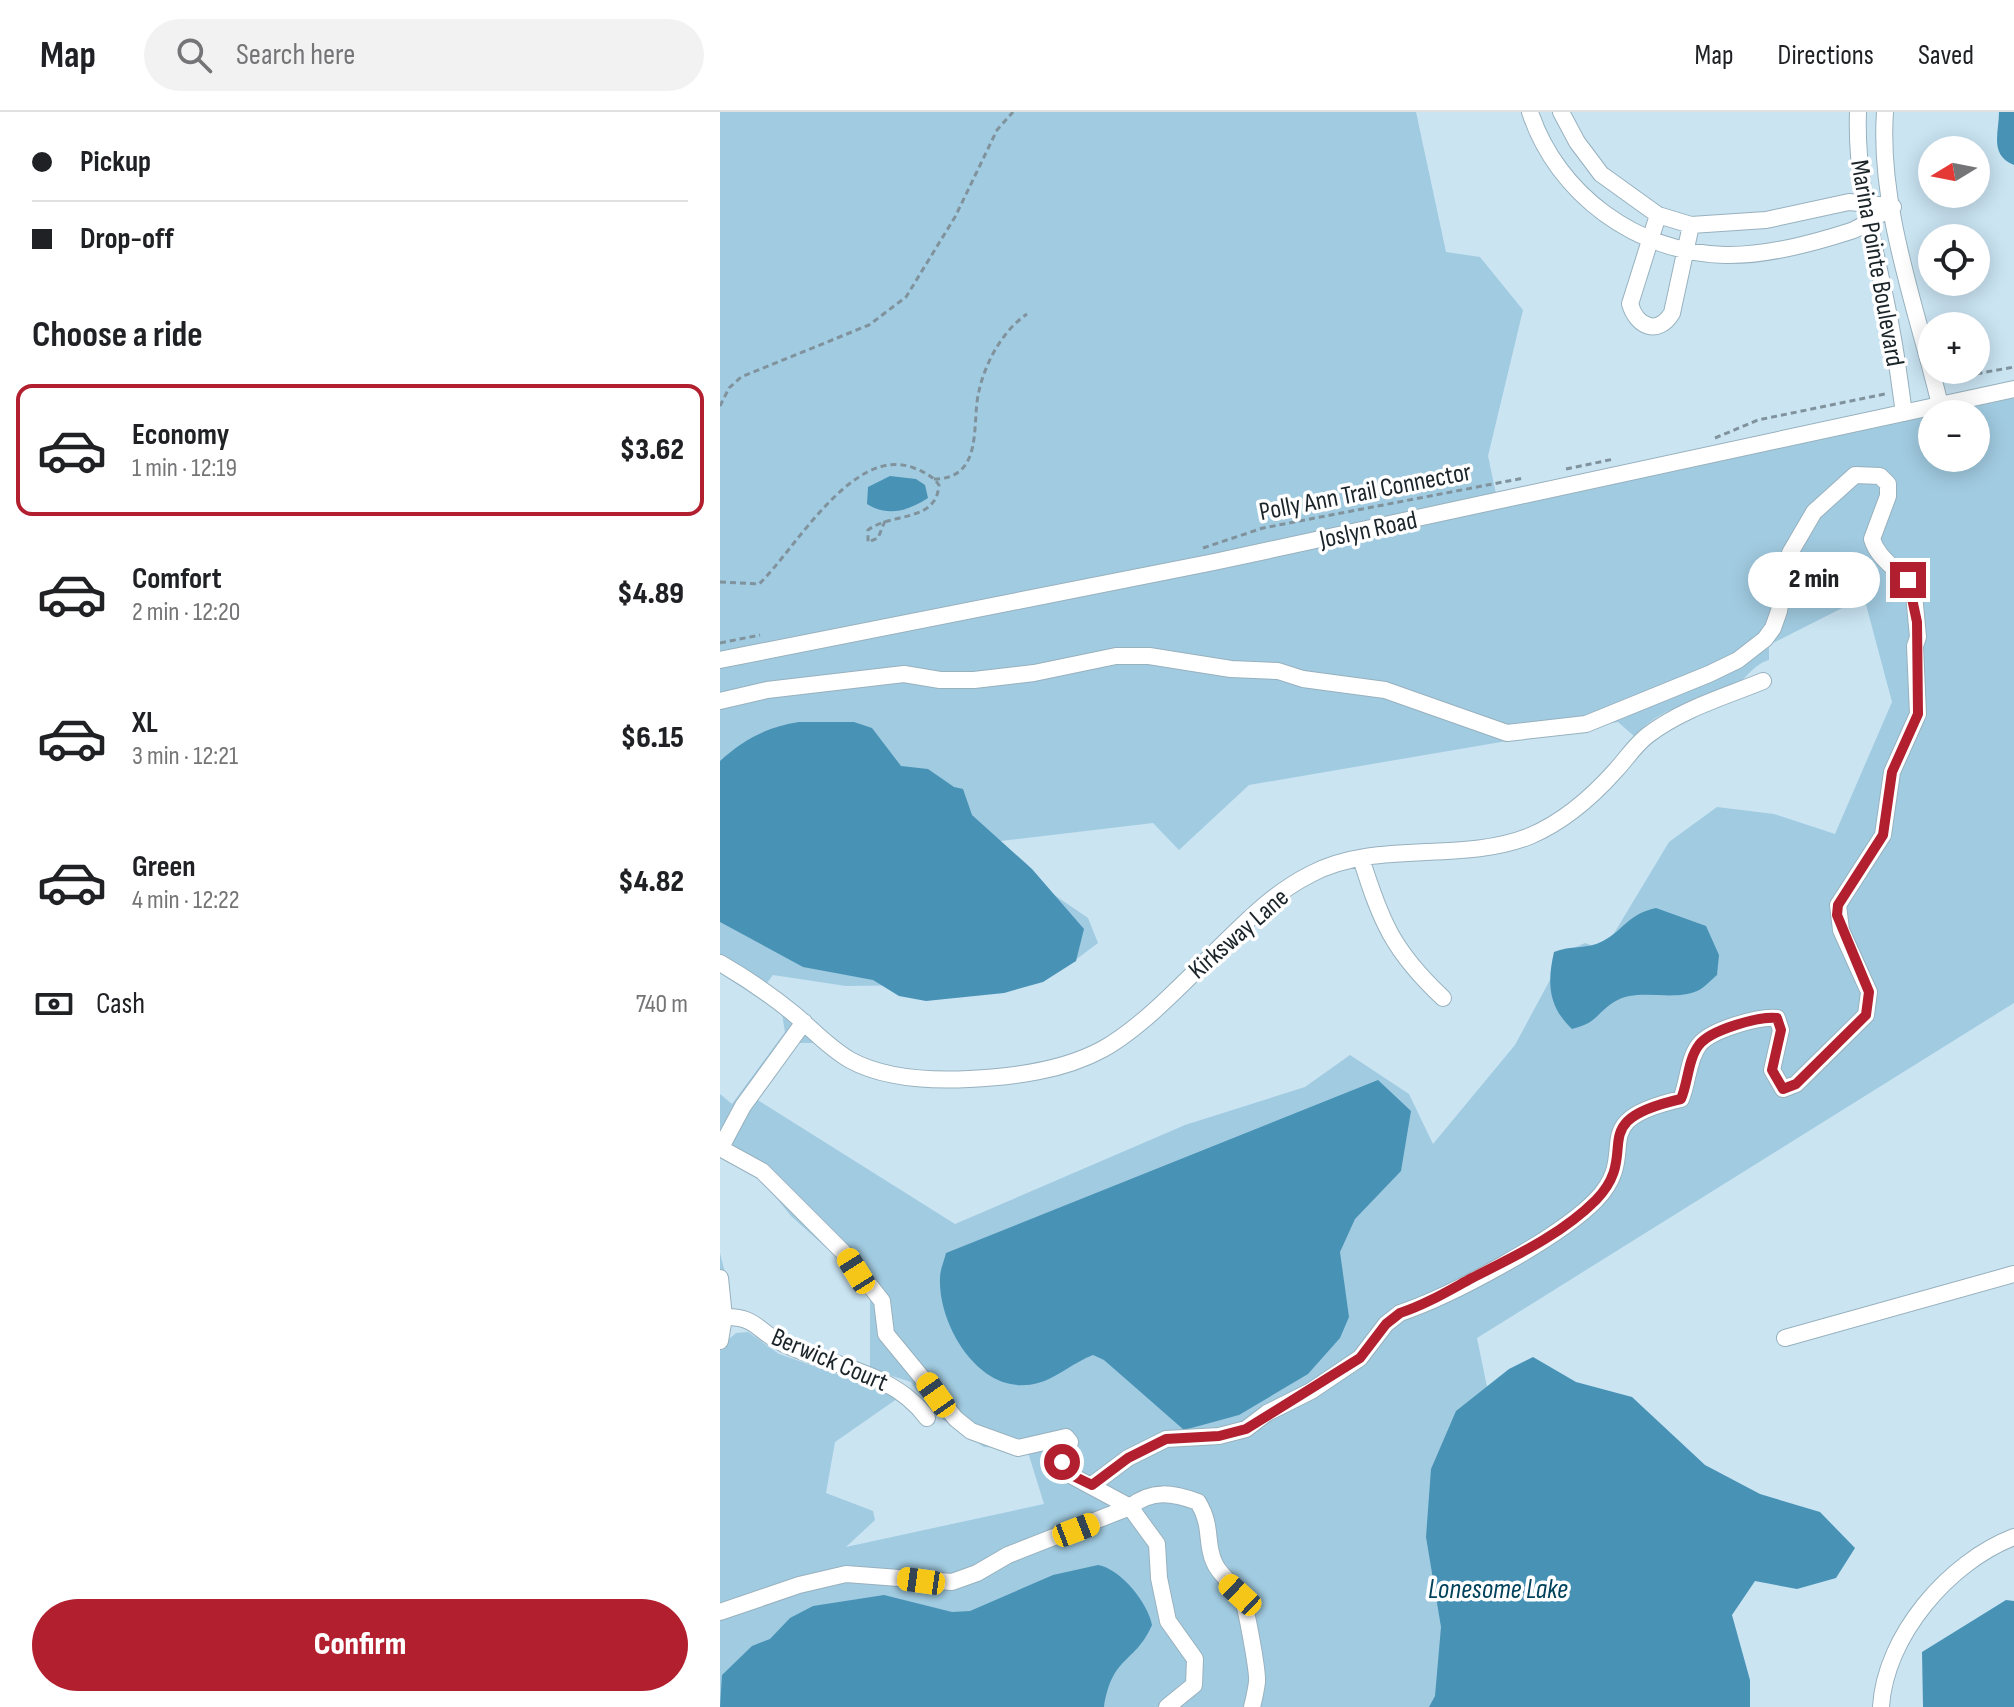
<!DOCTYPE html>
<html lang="en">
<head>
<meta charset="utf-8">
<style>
  :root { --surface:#fff; --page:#f2f2f2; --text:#202124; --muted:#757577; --line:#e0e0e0; --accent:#b22030 }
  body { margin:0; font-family:"Sofia Sans Condensed",sans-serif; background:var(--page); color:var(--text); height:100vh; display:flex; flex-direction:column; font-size:30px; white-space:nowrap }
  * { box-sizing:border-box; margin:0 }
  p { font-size:26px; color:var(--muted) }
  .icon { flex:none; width:44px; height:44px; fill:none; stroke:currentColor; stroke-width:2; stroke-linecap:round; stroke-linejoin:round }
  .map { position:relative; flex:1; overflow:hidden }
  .side { display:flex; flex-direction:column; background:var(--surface); width:720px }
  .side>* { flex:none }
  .hud { display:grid; align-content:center; height:176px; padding:0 32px; background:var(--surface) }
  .needle { width:52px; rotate:260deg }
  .controls { position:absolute; left:1198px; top:24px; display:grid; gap:16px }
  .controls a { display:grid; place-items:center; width:72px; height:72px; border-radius:50%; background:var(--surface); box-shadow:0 4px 20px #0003; font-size:40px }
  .end { position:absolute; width:36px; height:36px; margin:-18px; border:10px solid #b22030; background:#fff; box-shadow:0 0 0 4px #fff }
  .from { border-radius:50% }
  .bubble { position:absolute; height:56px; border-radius:28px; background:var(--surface); box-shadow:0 4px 20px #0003; font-size:26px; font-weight:800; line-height:56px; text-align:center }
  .car { position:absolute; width:24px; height:48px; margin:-24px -12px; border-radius:10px; box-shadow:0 0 6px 2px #0007; background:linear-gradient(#f5c518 24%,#345 0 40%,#f5c518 0 76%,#345 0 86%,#f5c518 0) }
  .hud b { display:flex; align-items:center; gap:28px; height:76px; font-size:30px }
  .hud b+b { border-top:2px solid var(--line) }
  .hud i { width:20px; height:20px; background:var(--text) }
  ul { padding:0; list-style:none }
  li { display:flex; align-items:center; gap:24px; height:132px; margin:0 16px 12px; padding:0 16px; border:4px solid transparent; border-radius:16px }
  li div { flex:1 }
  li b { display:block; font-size:30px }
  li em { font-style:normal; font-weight:800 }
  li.active { border-color:var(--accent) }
  li>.icon { width:72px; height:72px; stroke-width:1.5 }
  h2 { padding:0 32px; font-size:36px; line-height:96px }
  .pay { display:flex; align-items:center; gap:20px; height:88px; padding:0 32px; font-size:30px }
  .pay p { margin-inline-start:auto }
  .primary-button { display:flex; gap:16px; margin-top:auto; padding:16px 32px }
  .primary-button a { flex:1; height:92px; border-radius:48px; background:var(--accent); color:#fff; font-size:32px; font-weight:800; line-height:92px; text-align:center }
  header { display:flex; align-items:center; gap:48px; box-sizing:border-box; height:112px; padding:0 40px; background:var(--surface); border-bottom:2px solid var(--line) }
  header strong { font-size:38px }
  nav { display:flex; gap:44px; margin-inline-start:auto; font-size:28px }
  .search { width:560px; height:72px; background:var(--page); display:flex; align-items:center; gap:20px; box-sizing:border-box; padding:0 28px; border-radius:44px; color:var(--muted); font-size:30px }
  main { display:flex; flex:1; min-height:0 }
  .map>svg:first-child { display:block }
  .green { fill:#a1cbe1; fill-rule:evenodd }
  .water { fill:#4892b6 }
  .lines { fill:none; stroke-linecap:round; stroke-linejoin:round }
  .minor-casing { stroke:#98b1be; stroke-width:18 }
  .path { stroke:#80939d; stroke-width:3; stroke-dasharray:6 4; stroke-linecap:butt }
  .minor { stroke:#fff; stroke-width:16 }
  .route { stroke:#b22030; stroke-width:10 }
  .labels { text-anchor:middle; stroke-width:7; stroke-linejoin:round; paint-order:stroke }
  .street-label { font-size:26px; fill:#1a2429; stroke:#fff }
  .water-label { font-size:28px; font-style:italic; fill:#00425b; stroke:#fff }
</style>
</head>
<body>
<header>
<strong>Map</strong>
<div class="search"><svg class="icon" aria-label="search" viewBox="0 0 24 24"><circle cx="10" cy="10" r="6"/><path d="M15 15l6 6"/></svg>Search here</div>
<nav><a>Map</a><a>Directions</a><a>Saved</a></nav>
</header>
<main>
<section class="side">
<div class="hud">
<b><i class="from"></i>Pickup</b>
<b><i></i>Drop-off</b>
</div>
<h2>Choose a ride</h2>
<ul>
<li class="active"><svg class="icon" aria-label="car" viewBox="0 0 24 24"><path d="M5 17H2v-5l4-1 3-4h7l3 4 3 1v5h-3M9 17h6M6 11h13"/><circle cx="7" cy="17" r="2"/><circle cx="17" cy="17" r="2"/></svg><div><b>Economy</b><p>1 min · 12:19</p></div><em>$3.62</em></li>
<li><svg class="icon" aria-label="car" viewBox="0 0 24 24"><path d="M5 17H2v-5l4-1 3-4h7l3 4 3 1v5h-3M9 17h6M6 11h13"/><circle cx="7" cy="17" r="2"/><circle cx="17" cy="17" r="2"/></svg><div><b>Comfort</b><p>2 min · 12:20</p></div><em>$4.89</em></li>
<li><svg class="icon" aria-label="car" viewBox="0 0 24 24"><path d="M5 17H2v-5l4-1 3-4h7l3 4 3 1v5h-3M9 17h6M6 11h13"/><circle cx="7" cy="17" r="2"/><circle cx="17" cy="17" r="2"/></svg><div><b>XL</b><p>3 min · 12:21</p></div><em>$6.15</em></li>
<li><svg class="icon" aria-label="car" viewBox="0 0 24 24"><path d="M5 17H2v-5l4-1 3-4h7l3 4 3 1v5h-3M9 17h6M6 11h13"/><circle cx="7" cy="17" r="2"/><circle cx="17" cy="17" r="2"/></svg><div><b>Green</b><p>4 min · 12:22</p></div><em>$4.82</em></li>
</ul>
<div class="pay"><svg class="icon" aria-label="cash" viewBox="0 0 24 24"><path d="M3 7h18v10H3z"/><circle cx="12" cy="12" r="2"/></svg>Cash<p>740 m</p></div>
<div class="primary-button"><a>Confirm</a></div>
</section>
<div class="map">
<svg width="1294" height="1595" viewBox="0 0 1294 1595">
  <rect width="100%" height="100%" fill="#cae4f2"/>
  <path class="green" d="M0,0H696L726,140L760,145L803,198L768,344L779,396L1212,303V346H1256V302H1216L1294,285V891L757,1226L776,1319L965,1595H0V1141L9,1177V1227L16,1221L28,1220L59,1242L181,1284L115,1330L106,1381L153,1399L155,1408L126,1435L324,1392L307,1337L264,1335L210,1299L191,1270L150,1257V1175L71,1104L10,1029L0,1047V982L12,992L65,920L62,902L0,861ZM1144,485L1172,590L1115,722L1054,702L997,695L949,730L884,838L865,831L845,840L795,933L713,1032L689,982L630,943L585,975L465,1013L235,1112L36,987L77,931H97L106,919L47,871L53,863L126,874L202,873L346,855L378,831L368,806L295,756L272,730L433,711L459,738L529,673L898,610L914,624C947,591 964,596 1004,581C1023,574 1029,554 1049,548V533Z"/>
  <path class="water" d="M1279,0H1294V53C1269,43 1279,21 1279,0Z
    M170,364L196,367L205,373L208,386C188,399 168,405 147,392L148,375Z
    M79,610H134L152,616L181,654L208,657L234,675L243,677L252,703L312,757L364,817L356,849L323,870L284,881L206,889L179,884L153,868L83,855L0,810V649C24,627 47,615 79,610Z
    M936,796L986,814L999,843L997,863C991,868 984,876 977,879C951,890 918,875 894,890C875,902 879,910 852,917C828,894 827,871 834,840C850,833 867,838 883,829C905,817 908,802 936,796Z
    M658,968L691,999L681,1059L635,1107L620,1140L629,1205L620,1226L588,1262L519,1303L464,1318L384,1248L373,1243C354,1250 337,1266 318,1271C261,1287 218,1214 220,1166C220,1158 224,1149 226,1141Z
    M813,1245L856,1270L912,1285L985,1353L1040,1382L1100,1400L1135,1436L1116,1466L1077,1477L1035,1469L1012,1503L1030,1568V1595H709L715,1584L721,1515L706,1425L711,1357L736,1299L789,1257Z
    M378,1453C401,1457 428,1491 432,1513C415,1552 392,1543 384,1595H0L2,1563L32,1534L50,1527L70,1506L93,1494L164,1483L232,1500L250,1499L333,1463Z
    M1286,1488L1294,1489V1595H1203L1202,1540Z"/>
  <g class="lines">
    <defs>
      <path id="minor" d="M810,0C837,82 917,141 1005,143C1044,144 1094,131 1131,119C1143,115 1160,101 1173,95
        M841,0L857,30L881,62L938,103L971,113L1046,108L1129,90L1172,94
        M1138,0C1135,77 1159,146 1172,221C1177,247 1180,274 1184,301
        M1165,0C1158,96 1198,200 1220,293
        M938,103L910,192C917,215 938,224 952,201L971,113
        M0,548L494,450L1294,277
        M0,589L47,578L184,562L220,568H254L314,561L396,544H429L511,557L558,559L583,567L665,578L787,621L866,612L989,562L1018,548L1045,527L1053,516L1059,499L1070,441L1094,400L1135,363L1160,364L1168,372V384L1152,427C1159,451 1185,459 1194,482L1198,525L1195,534L1198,602L1172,660L1163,723L1118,793L1121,818L1149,880L1146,903L1076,972L1063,977L1052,958L1061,918L1057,906C1039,904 990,918 979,933C968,947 968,971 961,987C860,1010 924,1038 876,1088C839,1126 731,1184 680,1201L666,1212L640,1246L591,1279L547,1301L526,1317L499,1324L446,1327L408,1346L372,1373
        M641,746C661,810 673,839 723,886
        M0,851C26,866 51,883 74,902C93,918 109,936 130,948C165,967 210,969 249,967C293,965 343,959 383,937C424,914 468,866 502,833C530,806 555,780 591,762C658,727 740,752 810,724C843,710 872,685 896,658C907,646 915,633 928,623C962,597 1004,585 1043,569
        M0,1036L42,1059L125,1142L162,1189L166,1222L236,1307L251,1319L298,1336L346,1325L350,1330L342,1350L343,1359L410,1395C432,1377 453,1381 478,1390C493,1415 485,1430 494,1450C500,1465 514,1471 521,1484C526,1492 538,1560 537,1570C536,1578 534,1587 532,1595
        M0,1037L23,994L84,910
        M0,1166L4,1205L0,1229
        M4,1205C37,1204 37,1220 64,1232C113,1255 174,1260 207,1306
        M1065,1226L1294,1162
        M0,1500L79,1473L126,1462L232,1470L257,1461L288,1443L410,1395L437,1432L439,1466L448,1509L475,1547L474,1573L447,1595
        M1161,1595C1165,1524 1229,1450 1294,1425"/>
    </defs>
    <use href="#minor" class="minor-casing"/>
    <path class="path" d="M1227,267L1294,255
      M0,294L9,276L21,265L149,213L186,185L235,105L277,18L293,0
      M995,326L1038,308L1165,282
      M846,357L894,347
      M214,367C265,367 251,310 259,279C265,251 283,218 307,202
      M483,436L543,416L804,366
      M0,470L39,472C75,438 133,332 194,356C204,360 213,364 219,373C216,411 172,400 148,418V430L158,426L165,409
      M0,531L40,523"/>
    <use href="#minor" class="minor"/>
  </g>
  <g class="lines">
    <path class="route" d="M342,1350L343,1359L372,1373L408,1346L446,1327L499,1324L526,1317L640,1246L666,1212L680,1201C705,1193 728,1179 752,1166C795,1144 841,1123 876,1088C924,1038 860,1010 961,987C968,971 968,947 979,933C990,918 1039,904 1057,906L1061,918L1052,958L1063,977L1076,972L1146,903L1149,880L1117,803L1118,793L1163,723L1172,660L1198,602L1197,510L1188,468"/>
  </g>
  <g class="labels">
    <g class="street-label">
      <text transform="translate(1158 151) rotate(80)" y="9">Marina Pointe Boulevard</text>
      <text transform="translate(645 379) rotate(-11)" y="9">Polly Ann Trail Connector</text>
      <text transform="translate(648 417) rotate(-12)" y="9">Joslyn Road</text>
      <text transform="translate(518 821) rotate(-41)" y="9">Kirksway Lane</text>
      <text transform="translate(110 1247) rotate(23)" y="9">Berwick Court</text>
    </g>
    <g class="water-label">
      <text x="778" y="1486">Lonesome Lake</text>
    </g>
  </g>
</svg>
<div class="controls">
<a><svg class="needle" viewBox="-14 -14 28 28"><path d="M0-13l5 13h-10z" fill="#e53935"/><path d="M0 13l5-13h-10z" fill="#757577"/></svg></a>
<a><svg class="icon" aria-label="locate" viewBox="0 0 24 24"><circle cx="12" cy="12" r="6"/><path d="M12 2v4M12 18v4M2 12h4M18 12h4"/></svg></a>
<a>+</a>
<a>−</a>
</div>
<i class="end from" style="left:342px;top:1350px"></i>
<i class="end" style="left:1188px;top:468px"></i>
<div class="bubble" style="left:1028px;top:440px;width:132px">2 min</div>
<i class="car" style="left:136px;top:1159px;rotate:328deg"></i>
<i class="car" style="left:216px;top:1283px;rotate:325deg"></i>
<i class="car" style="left:356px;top:1418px;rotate:69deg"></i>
<i class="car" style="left:201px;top:1469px;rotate:278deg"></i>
<i class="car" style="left:520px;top:1483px;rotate:313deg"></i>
</div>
</main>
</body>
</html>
